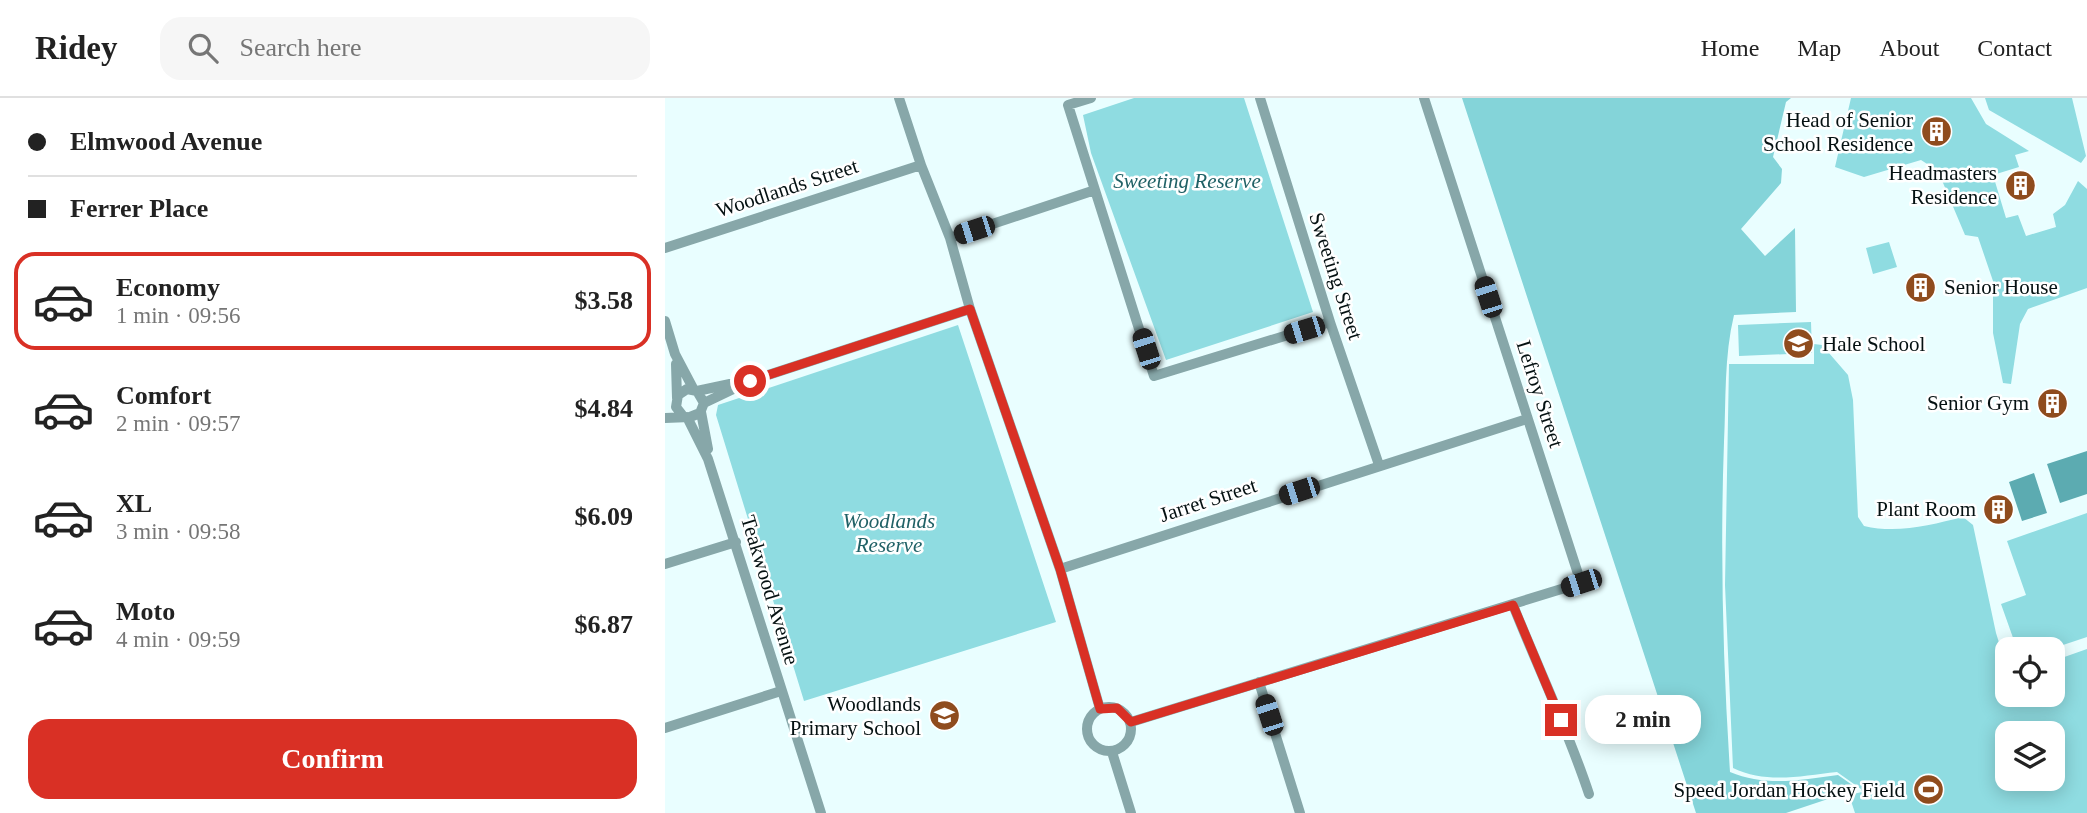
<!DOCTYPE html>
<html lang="en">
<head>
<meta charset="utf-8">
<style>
  :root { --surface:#fff; --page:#f6f6f6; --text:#222; --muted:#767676; --line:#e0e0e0; --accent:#d93025 }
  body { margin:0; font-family:"Times New Roman",serif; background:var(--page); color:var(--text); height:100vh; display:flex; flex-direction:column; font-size:26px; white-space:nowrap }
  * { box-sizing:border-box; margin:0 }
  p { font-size:23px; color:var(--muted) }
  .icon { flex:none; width:38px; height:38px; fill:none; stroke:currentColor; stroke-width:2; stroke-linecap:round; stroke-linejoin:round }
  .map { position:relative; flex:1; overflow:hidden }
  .panel { display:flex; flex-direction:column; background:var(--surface); width:665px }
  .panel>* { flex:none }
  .top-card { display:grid; align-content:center; height:154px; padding:0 28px; background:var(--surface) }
  .controls { position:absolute; left:1330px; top:539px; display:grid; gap:14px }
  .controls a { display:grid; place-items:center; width:70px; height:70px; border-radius:14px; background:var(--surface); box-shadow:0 4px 18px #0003; font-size:35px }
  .end { position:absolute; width:32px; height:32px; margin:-16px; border:9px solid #d93025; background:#fff; box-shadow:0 0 0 4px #fff }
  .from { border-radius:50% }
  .bubble { position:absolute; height:49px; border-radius:21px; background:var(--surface); box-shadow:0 4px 18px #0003; font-size:23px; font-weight:600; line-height:49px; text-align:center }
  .car { position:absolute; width:21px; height:42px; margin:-21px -10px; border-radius:9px; box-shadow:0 0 5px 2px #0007; background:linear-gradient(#222 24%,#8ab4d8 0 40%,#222 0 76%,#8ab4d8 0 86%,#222 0) }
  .top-card b { display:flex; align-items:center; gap:24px; height:66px; font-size:26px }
  .top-card b+b { border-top:2px solid var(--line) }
  .top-card i { width:18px; height:18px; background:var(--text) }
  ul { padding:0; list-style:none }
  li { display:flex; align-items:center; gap:21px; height:98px; margin:0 14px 10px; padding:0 14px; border:4px solid transparent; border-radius:21px }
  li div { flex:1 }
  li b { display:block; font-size:26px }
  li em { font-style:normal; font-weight:600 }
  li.active { border-color:var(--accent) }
  li>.icon { width:63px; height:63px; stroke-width:1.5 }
  .primary-button { display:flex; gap:14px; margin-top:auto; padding:14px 28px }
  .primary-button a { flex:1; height:80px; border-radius:21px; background:var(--accent); color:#fff; font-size:28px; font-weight:600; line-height:80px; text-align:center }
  header { display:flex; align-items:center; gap:42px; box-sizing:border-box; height:98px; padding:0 35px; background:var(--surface); border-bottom:2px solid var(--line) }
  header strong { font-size:33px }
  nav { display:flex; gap:38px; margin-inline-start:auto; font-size:24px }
  .search { width:490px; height:63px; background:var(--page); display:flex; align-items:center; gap:18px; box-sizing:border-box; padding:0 24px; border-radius:21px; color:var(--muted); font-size:26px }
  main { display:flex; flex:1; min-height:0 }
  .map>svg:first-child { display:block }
  .green { fill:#8fdce1; fill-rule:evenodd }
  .forest { fill:#84d4d9 }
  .water { fill:#5cabb1 }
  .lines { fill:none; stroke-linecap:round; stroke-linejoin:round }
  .minor { stroke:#87a7a9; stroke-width:10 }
  .route { stroke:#d93025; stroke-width:9 }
  .labels { text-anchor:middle; stroke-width:5; stroke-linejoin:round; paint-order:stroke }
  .poi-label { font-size:21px; fill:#051112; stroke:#fff; text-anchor:end }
  .park-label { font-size:21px; font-style:italic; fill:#206166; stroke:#fff }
  .street-label { font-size:21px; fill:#051112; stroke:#fff }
</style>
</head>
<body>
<header>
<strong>Ridey</strong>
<div class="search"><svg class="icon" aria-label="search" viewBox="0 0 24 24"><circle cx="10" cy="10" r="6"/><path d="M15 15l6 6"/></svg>Search here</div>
<nav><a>Home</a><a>Map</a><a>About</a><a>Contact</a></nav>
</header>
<main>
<section class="panel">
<div class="top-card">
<b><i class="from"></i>Elmwood Avenue</b>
<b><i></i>Ferrer Place</b>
</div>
<ul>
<li class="active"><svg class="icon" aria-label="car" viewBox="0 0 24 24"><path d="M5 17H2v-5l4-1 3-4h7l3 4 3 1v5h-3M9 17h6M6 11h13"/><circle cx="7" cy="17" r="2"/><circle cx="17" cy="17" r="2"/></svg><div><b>Economy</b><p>1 min · 09:56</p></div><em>$3.58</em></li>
<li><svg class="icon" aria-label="car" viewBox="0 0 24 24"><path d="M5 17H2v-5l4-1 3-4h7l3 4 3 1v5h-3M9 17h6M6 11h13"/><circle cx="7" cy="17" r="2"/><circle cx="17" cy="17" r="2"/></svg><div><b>Comfort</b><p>2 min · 09:57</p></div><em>$4.84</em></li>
<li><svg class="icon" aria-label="car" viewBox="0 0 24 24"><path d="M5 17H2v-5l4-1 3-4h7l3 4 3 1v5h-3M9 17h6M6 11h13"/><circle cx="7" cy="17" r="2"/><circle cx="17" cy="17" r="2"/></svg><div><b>XL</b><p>3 min · 09:58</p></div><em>$6.09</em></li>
<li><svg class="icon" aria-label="car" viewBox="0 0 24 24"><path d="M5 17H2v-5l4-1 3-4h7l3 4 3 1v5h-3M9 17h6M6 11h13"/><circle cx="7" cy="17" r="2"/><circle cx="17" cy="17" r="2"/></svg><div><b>Moto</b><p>4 min · 09:59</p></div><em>$6.87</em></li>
</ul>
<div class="primary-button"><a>Confirm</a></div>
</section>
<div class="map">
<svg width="1422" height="715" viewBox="0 0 1422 715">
  <rect width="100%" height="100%" fill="#e9feff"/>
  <path class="green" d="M469,0H579L648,214L501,262L426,55L418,17Z
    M1186,0H1306L1321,26L1364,53L1350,57L1354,69L1328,77L1341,120L1353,117L1361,138L1391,129L1388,116L1400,107L1413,83L1422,91V190L1363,211L1355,226L1346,286L1338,285L1328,235V183L1313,139L1300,137L1273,73L1256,62L1199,79L1170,69Z
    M1320,0H1407L1421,58L1416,65L1324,12Z
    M1224,144L1232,169L1208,176L1201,150Z
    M1146,224L1147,255L1074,258L1073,227Z
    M293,227L391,524L139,603L51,317L53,307Z
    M1149,246L1157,247L1183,277L1188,302L1193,419L1199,428C1233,436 1265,427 1298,419L1308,427L1331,535L1342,570V597H1388V563L1422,551V715H1190L1184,697L1197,694L1196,691L1172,674C1136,678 1101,686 1068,670L1060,487L1064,266H1149ZM1342,635H1388V681H1342Z
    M1422,415V539L1386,551H1352L1336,506L1361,497L1342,443Z"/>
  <path class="forest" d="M797,0H1126L1121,4L1108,59L1117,71L1116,85L1076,131L1100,158L1130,130L1131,214L1069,217C1059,258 1061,302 1059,344C1055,454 1058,564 1065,674C1100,689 1137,682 1173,677L1193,691L1121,715H1031Z"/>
  <path class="water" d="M1422,353V396L1395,405L1382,366Z
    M1369,375L1382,415L1357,423L1344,384Z"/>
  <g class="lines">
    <path class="minor" d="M234,0L256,67L285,140L305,211L395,471L435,611
      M426,0L403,7L489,278L665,224
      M595,0L665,224L714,367
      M285,140L430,92
      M0,150L256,67
      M0,223L10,256L29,292
      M11,266L12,300
      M32,293L65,286
      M39,305L85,283L305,211
      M36,314L43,351
      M22,319L43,361L156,715
      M0,320L25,319L35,315L39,305L32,293L22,291L13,297L11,309L18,318
      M0,466L71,444
      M395,471L862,321
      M848,507C873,570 903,632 924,696
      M594,584L635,715
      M422 631a22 22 0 1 1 44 0a22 22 0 1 1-44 0Z
      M466,624L916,485L759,0
      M0,630L116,593
      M447,654L466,715"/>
  </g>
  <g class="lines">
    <path class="route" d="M85,283L305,211L395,471L435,611L452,610L466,624L848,507L896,622"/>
  </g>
  <defs>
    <symbol id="building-disc" viewBox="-11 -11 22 22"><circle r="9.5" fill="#8f4c1e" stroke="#fff"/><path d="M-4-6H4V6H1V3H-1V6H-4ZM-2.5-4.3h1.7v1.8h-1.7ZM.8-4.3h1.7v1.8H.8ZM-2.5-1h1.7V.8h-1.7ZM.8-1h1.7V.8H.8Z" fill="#fff"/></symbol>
    <symbol id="school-disc" viewBox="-11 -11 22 22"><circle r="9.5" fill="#8f4c1e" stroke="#fff"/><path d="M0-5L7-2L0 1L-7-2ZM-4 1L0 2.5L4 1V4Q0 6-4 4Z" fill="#fff"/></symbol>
    <symbol id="stadium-disc" viewBox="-11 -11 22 22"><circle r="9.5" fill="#8f4c1e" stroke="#fff"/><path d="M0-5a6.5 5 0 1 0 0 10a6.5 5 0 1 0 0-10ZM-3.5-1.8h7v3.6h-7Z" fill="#fff"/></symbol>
  </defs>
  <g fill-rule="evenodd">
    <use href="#building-disc" x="1254" y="16" width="35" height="35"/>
    <use href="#building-disc" x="1338" y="70" width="35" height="35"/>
    <use href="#building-disc" x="1238" y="172" width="35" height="35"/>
    <use href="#school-disc" x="1116" y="228" width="35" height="35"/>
    <use href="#building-disc" x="1370" y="288" width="35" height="35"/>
    <use href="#building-disc" x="1316" y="394" width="35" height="35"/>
    <use href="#school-disc" x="262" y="600" width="35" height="35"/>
    <use href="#stadium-disc" x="1246" y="674" width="35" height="35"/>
  </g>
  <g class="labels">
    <g class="poi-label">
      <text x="1248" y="29">Head of Senior<tspan x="1248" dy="24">School Residence</tspan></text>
      <text x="1332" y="82">Headmasters<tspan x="1332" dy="24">Residence</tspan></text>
      <text x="1279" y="196" text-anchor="start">Senior House</text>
      <text x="1157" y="253" text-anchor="start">Hale School</text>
      <text x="1364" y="312">Senior Gym</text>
      <text x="1311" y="418">Plant Room</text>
      <text x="256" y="613">Woodlands<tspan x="256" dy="24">Primary School</tspan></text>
      <text x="1240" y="699">Speed Jordan Hockey Field</text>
    </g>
    <g class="park-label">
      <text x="522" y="90">Sweeting Reserve</text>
      <text x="224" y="430">Woodlands<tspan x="224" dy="24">Reserve</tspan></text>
    </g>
    <g class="street-label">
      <text transform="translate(122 90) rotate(-18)" y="7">Woodlands Street</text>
      <text transform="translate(671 178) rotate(72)" y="7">Sweeting Street</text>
      <text transform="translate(875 296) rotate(72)" y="7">Lefroy Street</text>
      <text transform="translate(543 402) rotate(-18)" y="7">Jarret Street</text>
      <text transform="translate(105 492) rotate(73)" y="7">Teakwood Avenue</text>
    </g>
  </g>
</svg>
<div class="controls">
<a><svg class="icon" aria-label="locate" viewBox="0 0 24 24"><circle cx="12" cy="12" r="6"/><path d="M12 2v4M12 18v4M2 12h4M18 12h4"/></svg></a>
<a><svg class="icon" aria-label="layers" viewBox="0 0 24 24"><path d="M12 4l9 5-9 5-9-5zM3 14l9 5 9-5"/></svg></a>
</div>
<i class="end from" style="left:85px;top:283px"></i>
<i class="end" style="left:896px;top:622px"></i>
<div class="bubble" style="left:920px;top:597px;width:116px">2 min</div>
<i class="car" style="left:309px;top:132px;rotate:252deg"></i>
<i class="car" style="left:823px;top:199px;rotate:342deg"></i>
<i class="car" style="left:639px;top:232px;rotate:253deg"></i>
<i class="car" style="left:481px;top:251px;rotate:342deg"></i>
<i class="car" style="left:634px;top:393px;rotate:252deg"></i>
<i class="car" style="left:916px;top:485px;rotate:252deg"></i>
<i class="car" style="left:604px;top:617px;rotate:342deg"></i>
</div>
</main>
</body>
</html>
